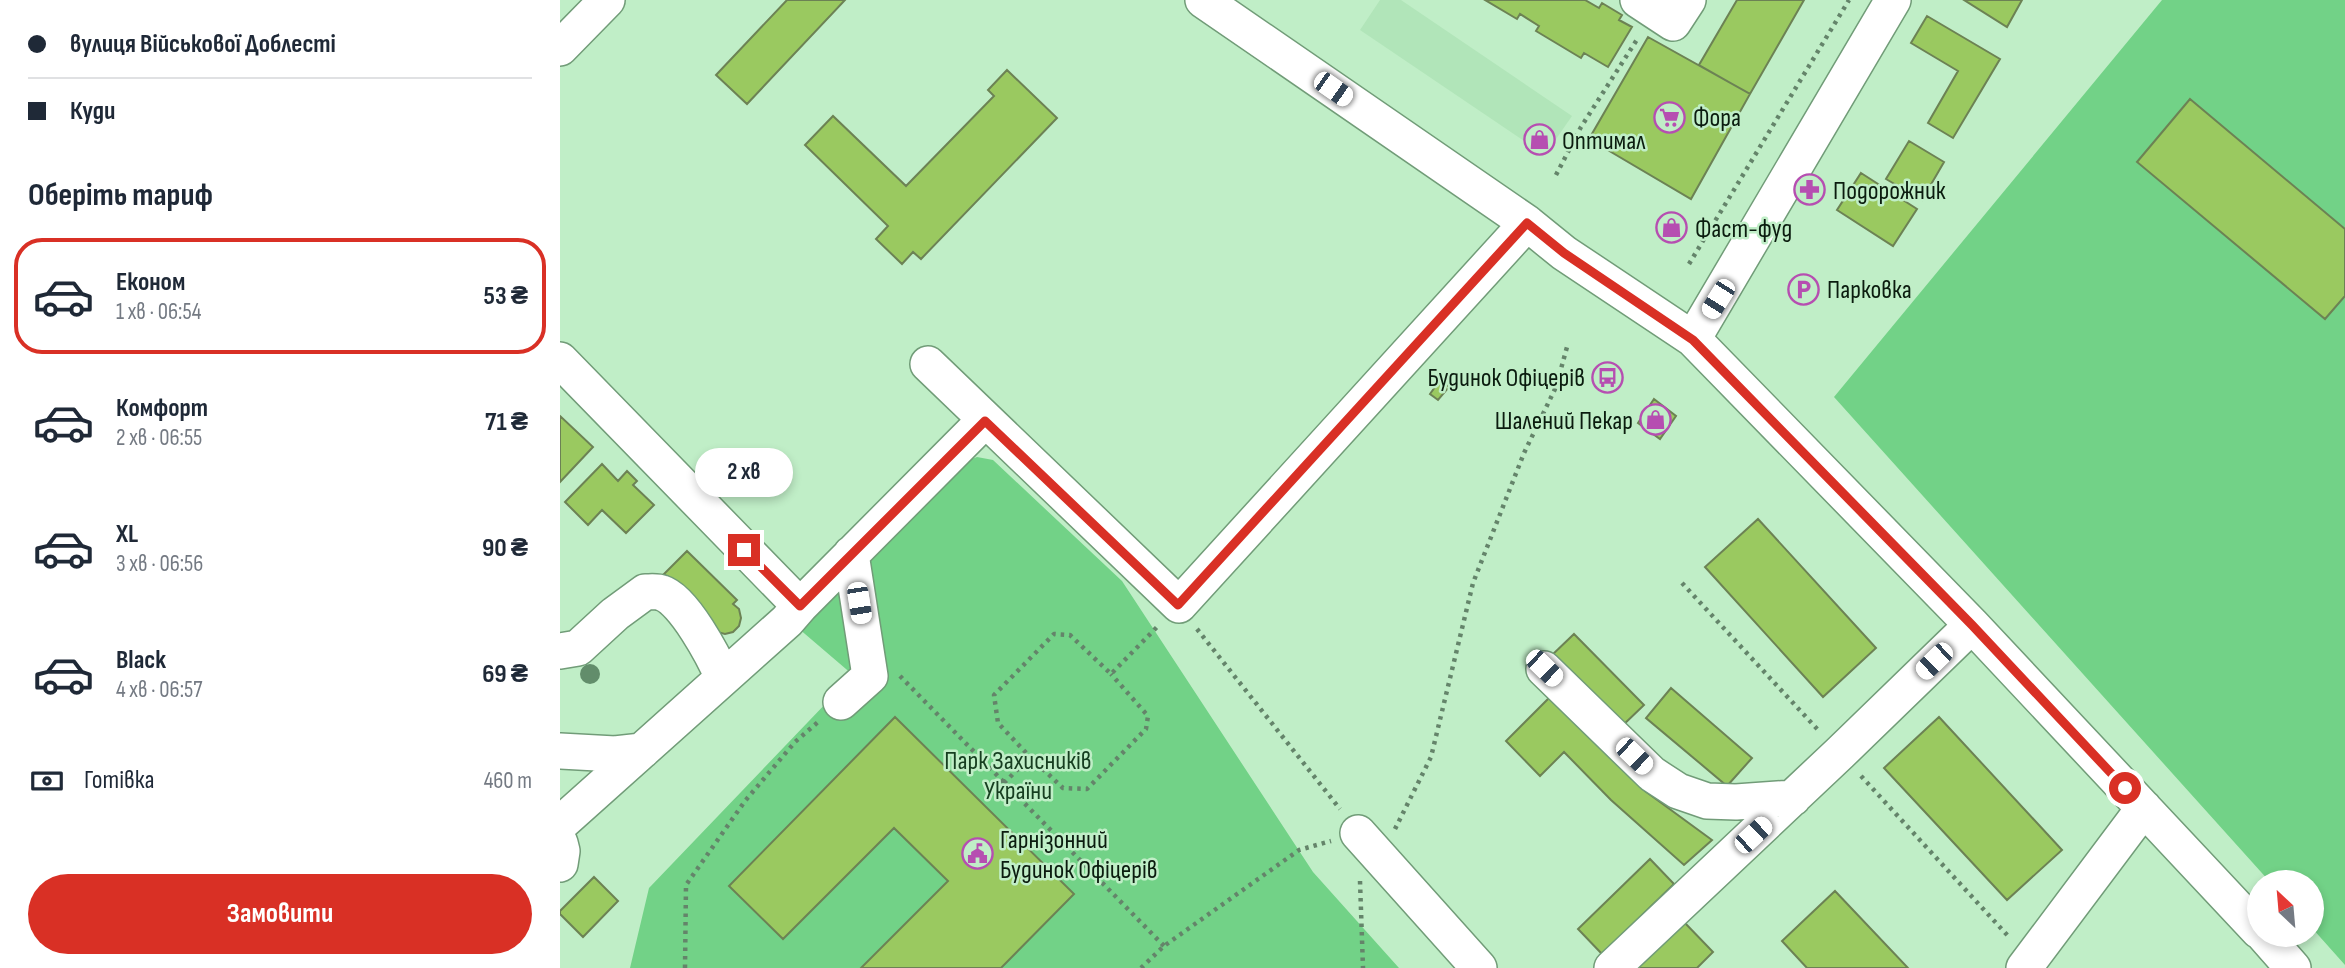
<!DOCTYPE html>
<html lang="uk">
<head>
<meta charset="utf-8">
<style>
  :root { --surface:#fff; --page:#f6f6f7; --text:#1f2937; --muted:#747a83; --line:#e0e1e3; --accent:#d93025 }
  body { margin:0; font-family:"Sofia Sans Condensed",sans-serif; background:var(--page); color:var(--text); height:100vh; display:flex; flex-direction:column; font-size:26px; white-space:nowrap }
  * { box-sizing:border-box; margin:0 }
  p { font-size:23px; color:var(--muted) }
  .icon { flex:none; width:38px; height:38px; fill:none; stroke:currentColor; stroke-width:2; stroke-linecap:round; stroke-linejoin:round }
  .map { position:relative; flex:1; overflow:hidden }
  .side { display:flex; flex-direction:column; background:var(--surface); width:560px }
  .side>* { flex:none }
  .top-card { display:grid; align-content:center; height:154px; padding:0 28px; background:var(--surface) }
  .needle { width:46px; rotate:334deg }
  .tools { position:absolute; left:1687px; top:870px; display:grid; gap:14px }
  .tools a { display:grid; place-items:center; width:77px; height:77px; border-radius:50%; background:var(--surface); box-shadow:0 4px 10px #0003; font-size:35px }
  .end { position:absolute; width:32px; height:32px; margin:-16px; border:9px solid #d93025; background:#fff; box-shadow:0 0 0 4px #fff }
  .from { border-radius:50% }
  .bubble { position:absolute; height:49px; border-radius:24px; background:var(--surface); box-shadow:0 4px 10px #0003; font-size:23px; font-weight:700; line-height:49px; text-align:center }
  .car { position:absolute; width:21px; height:42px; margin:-21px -10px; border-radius:9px; box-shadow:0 0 5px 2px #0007; background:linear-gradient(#fff 24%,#345 0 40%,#fff 0 76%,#345 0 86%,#fff 0) }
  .top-card b { display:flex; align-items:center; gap:24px; height:66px; font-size:26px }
  .top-card b+b { border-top:2px solid var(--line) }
  .top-card i { width:18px; height:18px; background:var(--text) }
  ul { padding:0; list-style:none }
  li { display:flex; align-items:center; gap:21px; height:116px; margin:0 14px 10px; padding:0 14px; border:4px solid transparent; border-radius:28px }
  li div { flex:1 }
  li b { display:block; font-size:26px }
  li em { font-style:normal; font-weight:700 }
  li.selected { border-color:var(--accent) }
  li>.icon { width:63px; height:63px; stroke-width:1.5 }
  h2 { padding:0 28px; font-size:32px; line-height:84px }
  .pay { display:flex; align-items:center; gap:18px; height:77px; padding:0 28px; font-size:26px }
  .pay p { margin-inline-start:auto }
  .cta { display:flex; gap:14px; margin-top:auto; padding:14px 28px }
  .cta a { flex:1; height:80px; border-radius:42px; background:var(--accent); color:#fff; font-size:28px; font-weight:700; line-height:80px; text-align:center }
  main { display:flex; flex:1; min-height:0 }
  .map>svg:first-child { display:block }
  .built { fill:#b1e5b9 }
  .green { fill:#72d287 }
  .building { fill:#9ac960; stroke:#6c8254; stroke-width:2 }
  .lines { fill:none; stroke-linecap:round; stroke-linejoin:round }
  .minor-casing { stroke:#719c78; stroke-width:38 }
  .path { stroke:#64846a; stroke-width:4.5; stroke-dasharray:3.5 5; stroke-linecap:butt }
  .minor { stroke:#fff; stroke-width:35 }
  .tree { fill:#628d6b }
  .route { stroke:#d93025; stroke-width:9 }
  .labels { text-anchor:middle; stroke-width:5; stroke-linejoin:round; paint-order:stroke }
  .poi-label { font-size:26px; fill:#0b1c0f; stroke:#c0eec7; text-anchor:start }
  .park-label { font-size:26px; fill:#163e20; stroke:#c0eec7 }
</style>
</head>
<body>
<main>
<section class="side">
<div class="top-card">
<b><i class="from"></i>вулиця Військової Доблесті</b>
<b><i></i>Куди</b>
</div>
<h2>Оберіть тариф</h2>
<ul>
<li class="selected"><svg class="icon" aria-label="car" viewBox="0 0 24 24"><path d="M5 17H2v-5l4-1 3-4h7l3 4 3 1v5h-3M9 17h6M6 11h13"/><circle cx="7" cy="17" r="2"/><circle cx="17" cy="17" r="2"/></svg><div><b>Економ</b><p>1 хв · 06:54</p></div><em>53 ₴</em></li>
<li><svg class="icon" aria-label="car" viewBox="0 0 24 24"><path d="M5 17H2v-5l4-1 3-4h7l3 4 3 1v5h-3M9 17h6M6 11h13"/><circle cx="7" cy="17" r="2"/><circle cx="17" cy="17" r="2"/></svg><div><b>Комфорт</b><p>2 хв · 06:55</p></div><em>71 ₴</em></li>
<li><svg class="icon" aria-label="car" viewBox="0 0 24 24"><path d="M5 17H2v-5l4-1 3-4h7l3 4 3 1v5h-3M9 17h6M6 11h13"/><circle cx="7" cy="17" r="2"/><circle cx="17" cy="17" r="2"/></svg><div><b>XL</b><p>3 хв · 06:56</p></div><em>90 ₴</em></li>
<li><svg class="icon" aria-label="car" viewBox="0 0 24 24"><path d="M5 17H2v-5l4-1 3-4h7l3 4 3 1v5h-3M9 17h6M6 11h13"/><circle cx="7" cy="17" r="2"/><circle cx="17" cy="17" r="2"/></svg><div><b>Black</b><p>4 хв · 06:57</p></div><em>69 ₴</em></li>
</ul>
<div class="pay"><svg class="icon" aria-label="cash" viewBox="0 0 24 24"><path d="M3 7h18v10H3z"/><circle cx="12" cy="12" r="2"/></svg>Готівка<p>460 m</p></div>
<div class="cta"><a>Замовити</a></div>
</section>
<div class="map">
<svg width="1785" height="968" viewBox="0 0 1785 968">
  <rect width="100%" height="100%" fill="#c0eec7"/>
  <path class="built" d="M820,0H841L1012,116L985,155L800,30Z"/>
  <path class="green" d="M1602,0H1785V965L1752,928V882H1710L1274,397Z
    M417,457L433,460L562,581L753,872L839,968H70L89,888L293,675L238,628L404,462Z"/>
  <path class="building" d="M227,0H285L187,104L156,75Z
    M925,0H1025L1039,8L1042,3L1062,15L1059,20L1072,27L1048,67L1024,53L1021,58L976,31L979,26L960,14L957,19Z
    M1177,0H1244L1190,94L1139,65Z
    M1404,0H1462L1447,27Z
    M1367,16L1440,59L1393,138L1368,123L1398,71L1351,43Z
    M1088,37L1190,94L1131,199L1029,139Z
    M447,70L497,118L361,259L353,252L342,264L316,239L328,226L245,145L273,116L346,186L434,96L428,90Z
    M1630,99L1785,229V296L1765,319L1577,162Z
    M1349,141L1384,162L1362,200L1326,179Z
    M1301,173L1357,209L1333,246L1277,210Z
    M1113,216L1122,221L1110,240L1102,235Z
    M880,380L889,387L878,400L870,394Z
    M1094,399L1116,416L1100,439L1078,423Z
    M0,416L33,447L0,482Z
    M42,464L58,481L67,471L77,481L73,485L94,505L66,533L42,510L28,525L5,502Z
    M1198,519L1316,648L1263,697L1145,567Z
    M127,551L177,600L173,604L179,609L181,618L179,626L173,632L165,634L157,632L149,618L104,574Z
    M1014,634L1084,705L1061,727L991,656Z
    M1111,688L1192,758L1167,786L1086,718Z
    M989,698L1085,791L1152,840L1124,865L1051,800L1004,752L980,776L946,741Z
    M335,717L514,894L441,968H301L388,881L334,828L223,939L169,886Z
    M1379,717L1502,850L1447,900L1324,768Z
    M1090,859L1114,884L1042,954L1018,929Z
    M34,877L58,901L23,937L0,914V911Z
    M1275,891L1348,968H1247L1222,941Z
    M1124,922L1153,952L1137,968H1077Z"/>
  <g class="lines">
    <defs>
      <path id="minor" d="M643,0L967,223L1004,253L1133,339L1412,625L1699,931
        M1078,0L1113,23L1128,0
        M0,48L47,0
        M1133,339L1333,0
        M0,360L240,606
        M368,364L619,605L967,223
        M0,651L18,648L55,614L85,592C90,592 97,591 102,593C124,600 154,657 163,678
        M984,669L1092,774L1118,791L1147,801L1176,802L1233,798
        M281,702L310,676L291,554
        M0,751L55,754L82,751
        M0,824L227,621L240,606L425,420
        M798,833L919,968
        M0,843L2,851L0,864
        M1703,934L1733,968
        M1052,968L1280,753L1412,625
        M1464,968L1584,808"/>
    </defs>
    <use href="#minor" class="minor-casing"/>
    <path class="path" d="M996,175L1021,127L1078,38
      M1129,264L1289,0
      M1122,583L1259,731
      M637,629L780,809
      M340,676L604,946
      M470,757L503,788L527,789L586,729L588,716L551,674
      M1301,776L1449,937
      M444,783L470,757L438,723L434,695L494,634L510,635L551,674L597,627
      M835,829L871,757L913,583L964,453L996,387L1007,347
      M800,881L803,968
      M125,968L126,885L185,801L235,742L258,722
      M581,968L604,946L739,850L771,841"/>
    <use href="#minor" class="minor"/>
  </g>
  <circle class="tree" cx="30" cy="674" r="10"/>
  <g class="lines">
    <path class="route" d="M184,550L240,606L425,421L618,605L967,223L1004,253L1133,340L1412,625L1565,788"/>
  </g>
  <defs>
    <symbol id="supermarket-ring" viewBox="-11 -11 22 22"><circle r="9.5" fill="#c0eec7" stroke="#b64eb1" stroke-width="1.5"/><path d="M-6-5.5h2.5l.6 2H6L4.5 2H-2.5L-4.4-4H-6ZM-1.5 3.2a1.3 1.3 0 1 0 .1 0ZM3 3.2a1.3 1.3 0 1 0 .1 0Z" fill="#b64eb1"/></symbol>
    <symbol id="shop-ring" viewBox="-11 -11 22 22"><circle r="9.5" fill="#c0eec7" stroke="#b64eb1" stroke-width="1.5"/><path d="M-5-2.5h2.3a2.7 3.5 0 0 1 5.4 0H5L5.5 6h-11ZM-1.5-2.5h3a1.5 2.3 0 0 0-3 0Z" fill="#b64eb1"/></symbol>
    <symbol id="pharmacy-ring" viewBox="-11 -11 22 22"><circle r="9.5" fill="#c0eec7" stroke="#b64eb1" stroke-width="1.5"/><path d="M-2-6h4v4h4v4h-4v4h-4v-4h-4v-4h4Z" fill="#b64eb1"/></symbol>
    <symbol id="parking-ring" viewBox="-11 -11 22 22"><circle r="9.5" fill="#c0eec7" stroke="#b64eb1" stroke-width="1.5"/><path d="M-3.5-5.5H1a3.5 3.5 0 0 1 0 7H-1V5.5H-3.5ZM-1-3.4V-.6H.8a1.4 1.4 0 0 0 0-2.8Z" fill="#b64eb1"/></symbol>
    <symbol id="bus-ring" viewBox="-11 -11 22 22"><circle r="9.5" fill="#c0eec7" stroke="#b64eb1" stroke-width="1.5"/><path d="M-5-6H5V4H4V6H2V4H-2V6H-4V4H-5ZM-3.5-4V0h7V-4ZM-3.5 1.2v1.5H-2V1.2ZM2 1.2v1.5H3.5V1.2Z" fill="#b64eb1"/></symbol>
    <symbol id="civic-ring" viewBox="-11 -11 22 22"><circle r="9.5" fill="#c0eec7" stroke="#b64eb1" stroke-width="1.5"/><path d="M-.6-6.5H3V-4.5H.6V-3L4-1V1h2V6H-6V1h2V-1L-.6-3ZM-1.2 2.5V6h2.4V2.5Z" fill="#b64eb1"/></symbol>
  </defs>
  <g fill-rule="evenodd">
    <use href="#supermarket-ring" x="1092" y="100" width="35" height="35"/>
    <use href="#shop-ring" x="962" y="122" width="35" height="35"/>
    <use href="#pharmacy-ring" x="1232" y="172" width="35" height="35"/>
    <use href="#shop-ring" x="1094" y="210" width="35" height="35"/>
    <use href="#parking-ring" x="1226" y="272" width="35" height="35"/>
    <use href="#bus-ring" x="1030" y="360" width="35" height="35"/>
    <use href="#shop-ring" x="1078" y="402" width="35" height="35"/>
    <use href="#civic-ring" x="400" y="836" width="35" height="35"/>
  </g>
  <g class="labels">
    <g class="poi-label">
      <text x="1133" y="126">Фора</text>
      <text x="1002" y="149">Оптимал</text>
      <text x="1273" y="199">Подорожник</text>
      <text x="1135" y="237">Фаст-фуд</text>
      <text x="1267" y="298">Парковка</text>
      <text x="1025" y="386" text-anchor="end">Будинок Офіцерів</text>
      <text x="1073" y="429" text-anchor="end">Шалений Пекар</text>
      <text x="440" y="848">Гарнізонний<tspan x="440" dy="30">Будинок Офіцерів</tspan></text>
    </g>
    <g class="park-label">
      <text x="458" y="769">Парк Захисників<tspan x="458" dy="30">України</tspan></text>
    </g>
  </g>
</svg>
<div class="tools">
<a><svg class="needle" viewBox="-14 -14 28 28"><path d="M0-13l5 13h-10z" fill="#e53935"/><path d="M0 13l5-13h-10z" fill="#747a83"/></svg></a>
</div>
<i class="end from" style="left:1565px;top:788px"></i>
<i class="end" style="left:184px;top:550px"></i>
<div class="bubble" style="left:135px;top:448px;width:98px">2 хв</div>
<i class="car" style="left:773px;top:89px;rotate:125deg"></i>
<i class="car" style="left:1158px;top:299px;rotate:212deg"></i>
<i class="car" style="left:299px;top:603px;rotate:171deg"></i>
<i class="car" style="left:1374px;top:661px;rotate:226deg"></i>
<i class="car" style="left:984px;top:668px;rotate:134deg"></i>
<i class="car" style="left:1074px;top:756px;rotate:134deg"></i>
<i class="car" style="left:1193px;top:835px;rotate:47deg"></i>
</div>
</main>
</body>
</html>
